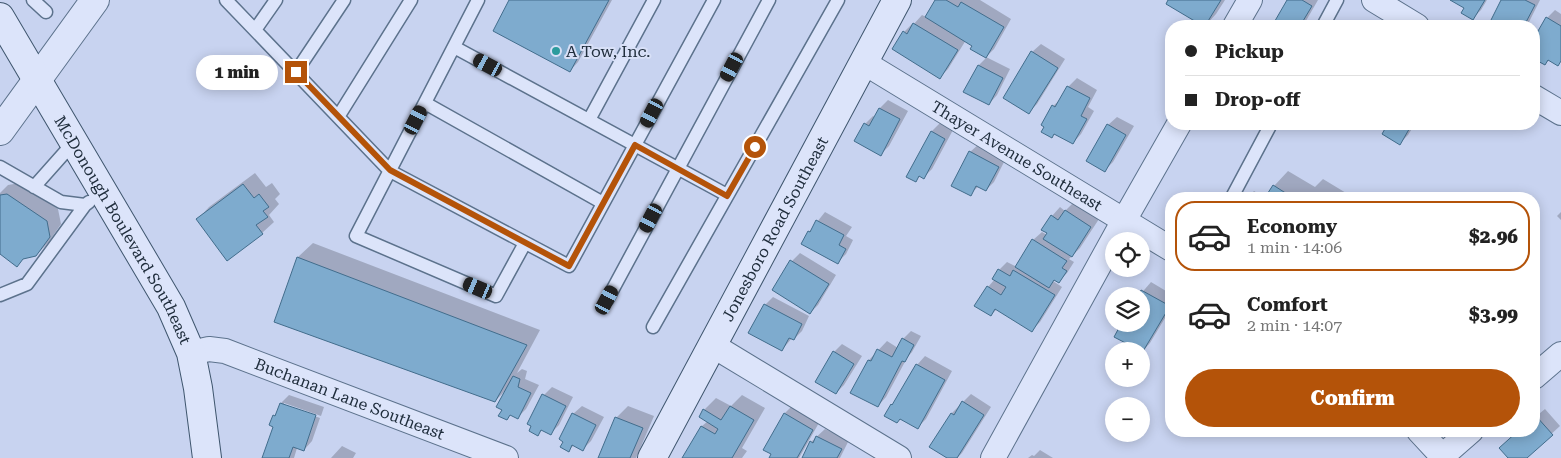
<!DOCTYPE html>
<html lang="en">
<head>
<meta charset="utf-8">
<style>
  :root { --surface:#fff; --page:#f6f6f6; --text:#222; --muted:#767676; --line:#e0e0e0; --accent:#b45309 }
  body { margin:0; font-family:"Roboto Serif",serif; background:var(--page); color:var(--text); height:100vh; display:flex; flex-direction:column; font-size:19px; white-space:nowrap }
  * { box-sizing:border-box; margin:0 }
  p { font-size:16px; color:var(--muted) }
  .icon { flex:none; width:28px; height:28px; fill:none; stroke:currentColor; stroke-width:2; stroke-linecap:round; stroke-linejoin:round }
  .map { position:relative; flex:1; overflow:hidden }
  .details { position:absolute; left:1165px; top:192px; width:375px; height:245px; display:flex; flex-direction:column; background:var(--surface); border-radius:20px; box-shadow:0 2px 12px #0003 }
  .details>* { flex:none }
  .top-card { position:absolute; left:1165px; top:20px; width:375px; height:110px; border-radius:20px; box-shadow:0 2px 12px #0003; display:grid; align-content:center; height:110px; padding:0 20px; background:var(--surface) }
  .controls { position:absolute; left:1105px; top:232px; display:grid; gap:10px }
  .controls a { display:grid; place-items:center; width:45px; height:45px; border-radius:50%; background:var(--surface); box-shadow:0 2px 12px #0003; font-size:25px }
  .end { position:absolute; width:22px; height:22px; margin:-11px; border:6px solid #b45309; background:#fff; box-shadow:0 0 0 2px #fff }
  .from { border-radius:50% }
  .bubble { position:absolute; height:35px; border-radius:18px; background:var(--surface); box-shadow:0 2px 12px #0003; font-size:16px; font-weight:800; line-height:35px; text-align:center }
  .car { position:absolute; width:15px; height:30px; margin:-15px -8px; border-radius:6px; box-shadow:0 0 4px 1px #0007; background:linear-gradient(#222 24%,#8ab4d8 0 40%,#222 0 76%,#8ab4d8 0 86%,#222 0) }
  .top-card b { display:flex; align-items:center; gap:18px; height:48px; font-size:19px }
  .top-card b+b { border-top:1px solid var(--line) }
  .top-card i { width:12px; height:12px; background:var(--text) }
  ul { padding:9px 0 0; list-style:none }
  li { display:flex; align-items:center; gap:15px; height:70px; margin:0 10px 8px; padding:0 10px; border:2px solid transparent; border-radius:20px }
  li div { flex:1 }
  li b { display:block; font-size:19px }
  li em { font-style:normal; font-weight:800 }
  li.current { border-color:var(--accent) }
  li>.icon { width:45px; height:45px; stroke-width:1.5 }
  .primary-button { display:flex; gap:10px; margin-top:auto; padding:10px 20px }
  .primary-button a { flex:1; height:58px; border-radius:30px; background:var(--accent); color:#fff; font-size:20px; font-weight:800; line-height:58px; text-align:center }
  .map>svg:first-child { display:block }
  .shadow { fill:#0003 }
  .building { fill:#7eabce; stroke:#426d8c }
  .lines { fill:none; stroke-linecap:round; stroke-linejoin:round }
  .service-casing { stroke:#5c728c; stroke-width:15 }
  .minor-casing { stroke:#5c728c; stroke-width:26 }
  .tertiary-casing { stroke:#5c728c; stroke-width:30 }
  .secondary-casing { stroke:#3f566e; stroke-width:30 }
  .service { stroke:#dce4fa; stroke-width:12 }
  .minor { stroke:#dce4fa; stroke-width:24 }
  .tertiary { stroke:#dce4fa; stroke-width:28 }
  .secondary { stroke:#dce4fa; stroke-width:28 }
  .route { stroke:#b45309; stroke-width:6 }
  .poi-dot { fill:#2b9b9d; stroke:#d8e0f7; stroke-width:2 }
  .labels { text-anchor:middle; stroke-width:4; stroke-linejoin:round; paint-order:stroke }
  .poi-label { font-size:16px; fill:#202e3d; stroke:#d8e0f7; text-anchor:start }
  .street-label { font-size:16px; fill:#202e3d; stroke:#d8e0f7 }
</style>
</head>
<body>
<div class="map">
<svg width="1561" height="458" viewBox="0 0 1561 458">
  <rect width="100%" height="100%" fill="#c8d3f0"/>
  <path class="shadow" d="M510,0H612L578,62L570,71Z
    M936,0H980L1011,19L994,49L986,57L1010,69L997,95L989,104L979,65L987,57L972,49L974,45L966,40L948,69L940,77L904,32L912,24L913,25L922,15L926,17Z
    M1170,0H1225L1216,14L1205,26Z
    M1288,0H1318L1303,26H1273Z
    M1452,0H1487L1481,10L1473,18L1466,8Z
    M1503,0H1540L1527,26H1489Z
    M1555,10L1561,14V61L1558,64L1550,59L1545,64L1534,57V41L1547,18Z
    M1041,44L1065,59L1037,104L1029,112L1032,52Z
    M1077,78L1097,90L1088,107L1094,111L1081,134L1073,143L1053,106L1062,98L1068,87Z
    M888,100L908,111L889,146L881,154L865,124L873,116L875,117L880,108Z
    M1117,117L1134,126L1113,162L1105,170L1108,125Z
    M940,123L953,130L932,169L924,177L921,175L915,181L932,131Z
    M1387,124H1415L1408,135L1400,143L1386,125Z
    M979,144L1006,158L994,182L986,190L979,186L970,194V152Z
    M1288,171L1315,187L1323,179L1356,199H1246L1254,191L1266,198L1274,186Z
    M255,173L266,187L272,183L280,194L275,199L279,204L269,215L274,222L262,233L198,219L209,207Z
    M20,183L58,209L61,224L48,243L36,255L25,257L17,265L0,253V193L8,185Z
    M1074,202L1099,219L1080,248L1069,259L1074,262L1067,273L1059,281L1056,279L1053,281L1062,287L1040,322L1032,330L997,309L991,315L988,287L995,279L999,270L1007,262L1017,267L1033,240L1042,232L1047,235L1052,216L1060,207L1065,211Z
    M825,212L852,227L846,236L853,240L846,254L838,262L809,232Z
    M1561,212V220L1557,216Z
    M1534,238L1538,243L1534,247Z
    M313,243L540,330L517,373L522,369L527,371L525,379L539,385L526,409L518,417L504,410L506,390L495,401L276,321L298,257Z
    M800,253L836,275L818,305L810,313L774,290L792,261Z
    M1151,282L1171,294V308L1150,343L1142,352L1116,336L1123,324H1141V296H1139Z
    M773,297L809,316L802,331L794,339L792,338L782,350L765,305Z
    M911,331L921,336L912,352L907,358L886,397L878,406L869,360L887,341L898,348L903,339Z
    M842,344L862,356L844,385L836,393L834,352Z
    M925,356L952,371L926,419L918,427L892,405L897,400L917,365Z
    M552,387L573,397L559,425L551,433L543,429L538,434L544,395Z
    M971,394L991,407L962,453L957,458H950L952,413Z
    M289,395L324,407L321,416L284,403V405L320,418L312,441L304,450L297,448L294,458H263L274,426V416L278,411L281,403Z
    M742,395L765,408L742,448L747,451L742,458H683L702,426L708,421L700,417L704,410L716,398L731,406Z
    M793,405L820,421L799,458H771L785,413Z
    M582,406L604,417L591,441L583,449L574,445L569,450L573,414Z
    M628,406L654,416L636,458H599L616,418Z
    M1171,406V414L1168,412Z
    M1545,409L1560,426L1525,458H1509L1534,431V418Z
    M825,429L849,440L840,458H803L811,442Z
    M342,446L356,453L353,458H331Z
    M1040,450L1053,458H1028L1032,455L1034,456Z"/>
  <path class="building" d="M509,0H609L570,72L493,31Z
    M935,0H946L958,7L961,2L1004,27L986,58L970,49L972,46L925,17Z
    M1168,0H1221L1205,26H1203L1166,4Z
    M1287,0H1302L1312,6L1300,26H1272Z
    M1450,0H1485L1473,20L1461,13L1464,8Z
    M1501,0H1525L1535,5L1524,26H1488Z
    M1546,17L1561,26V61L1558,66L1548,60L1545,65L1534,59V38Z
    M913,23L958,50L940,79L892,49L903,31L907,34Z
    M1031,51L1058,68L1029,114L1003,98Z
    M978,65L1003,78L989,105L963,92Z
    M1067,86L1090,98L1081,116L1087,119L1073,144L1054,134L1052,138L1041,132L1044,127L1041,125L1052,105L1055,107Z
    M879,108L900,119L881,156L854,141L864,123L869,126Z
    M1107,124L1126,135L1105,172L1086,161Z
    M1385,124H1412L1400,145L1382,134L1386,127L1384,125Z
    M931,131L945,139L924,179L919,176L916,182L906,177Z
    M969,151L999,167L986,191L976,186L971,196L951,186Z
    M243,184L254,198L259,194L269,207L263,211L268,217L256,225L263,234L227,261L196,219Z
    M1273,185L1295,199H1264Z
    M1308,193L1318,199H1304Z
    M7,194L47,221L50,237L36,256L23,259L17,267L0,254V195Z
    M1065,210L1091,227L1072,257L1043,239L1047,233L1041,230L1051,215L1058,220Z
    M816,220L844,235L839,245L846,249L838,264L801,244L808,231L810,232Z
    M1032,239L1067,261L1062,268L1067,271L1059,283L1054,280L1049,288L1015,267Z
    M297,257L527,345L495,402L274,322Z
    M790,260L829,284L810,314L772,290Z
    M998,269L1010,276L1013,270L1055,295L1032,332L995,309L991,316L974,306L987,286L1001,295L1006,287L992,279Z
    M1141,290L1170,306L1142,353L1141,351L1114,337L1121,324H1141V296H1138Z
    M764,304L802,324L794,340L789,338L782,351L748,333Z
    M902,338L914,345L905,362L902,361L878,407L850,393L868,360L871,361L877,349L892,357Z
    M833,351L854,364L836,394L815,382Z
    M916,364L945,380L918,429L900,419L897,423L884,416L891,404L892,405Z
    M513,376L520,379L518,387L531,393L518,419L510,415L507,420L498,416L502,410L496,407Z
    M542,394L566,406L551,435L541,430L538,436L529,431L531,426L527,424Z
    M962,401L984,415L957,458H947L929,447L951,413L954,415Z
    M280,403L316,415L304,451L293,447L289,458H262L273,427L269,425L273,415L275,416Z
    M730,406L754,420L732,458H682L701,426L715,434L718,429L699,417L703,409L721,420Z
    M572,413L596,425L583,451L572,445L569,452L560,447L563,442L559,439Z
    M784,413L813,430L797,458H769L771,454L763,450Z
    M1536,416L1553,435L1527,458H1508L1499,448L1518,431H1534V418Z
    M615,417L643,428L630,458H598Z
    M816,436L842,449L837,458H802L810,441L813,443Z"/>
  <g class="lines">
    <defs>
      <path id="service" d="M33,0L46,12
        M226,0L390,171L569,266L714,0
        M478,0L356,236L496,296L525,243
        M1323,26L1337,0
        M255,30L276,0
        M454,47L727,195
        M296,72L344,0
        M425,103L603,203
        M338,117L411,0
        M589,120L654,0
        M0,167L61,202L85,205L89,202
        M34,187L74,142
        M1231,199L1271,124
        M0,295L27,284L85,205
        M607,300L769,0
        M653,327L838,0"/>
      <g id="minor">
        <path d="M1374,0L1417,26"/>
        <path d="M1235,26L1250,0"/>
        <path id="s1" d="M863,62L1171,249"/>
        <path d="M1534,97L1561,113"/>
        <path d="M712,345L899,458"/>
        <path id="s2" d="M191,353L209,349L225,351L506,458"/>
        <path d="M1534,377L1561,354"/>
        <path d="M1419,431L1444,458"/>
        <path d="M993,458L1118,231L1179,124"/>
        <path d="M1440,458L1471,431"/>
      </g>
      <path id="tertiary" d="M0,131L95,0"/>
      <g id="secondary">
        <path id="s3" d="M0,17L171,307L191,353L198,388L207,458"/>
        <path id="s4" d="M652,458L897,0"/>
      </g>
    </defs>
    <use href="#service" class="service-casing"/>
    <use href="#minor" class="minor-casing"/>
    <use href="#tertiary" class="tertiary-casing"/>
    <use href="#secondary" class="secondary-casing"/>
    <use href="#service" class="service"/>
    <use href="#minor" class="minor"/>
    <use href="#tertiary" class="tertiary"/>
    <use href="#secondary" class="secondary"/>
  </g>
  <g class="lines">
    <path class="route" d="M296,72L390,170L569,266L635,145L727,196L755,147"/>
  </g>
  <circle class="poi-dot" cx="556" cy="51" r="5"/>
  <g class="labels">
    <g class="poi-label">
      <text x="566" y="57">A Tow, Inc.</text>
    </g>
    <g class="street-label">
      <text dy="6" stroke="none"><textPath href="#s1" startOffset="180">Thayer Avenue Southeast</textPath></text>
      <text dy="6" stroke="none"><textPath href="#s4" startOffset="260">Jonesboro Road Southeast</textPath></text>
      <text dy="6" stroke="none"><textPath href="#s3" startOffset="246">McDonough Boulevard Southeast</textPath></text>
      <text dy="6" stroke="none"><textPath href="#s2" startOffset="168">Buchanan Lane Southeast</textPath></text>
    </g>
  </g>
</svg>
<div class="controls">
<a><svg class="icon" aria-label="locate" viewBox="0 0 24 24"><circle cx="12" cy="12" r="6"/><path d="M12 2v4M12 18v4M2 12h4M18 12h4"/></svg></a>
<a><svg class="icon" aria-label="layers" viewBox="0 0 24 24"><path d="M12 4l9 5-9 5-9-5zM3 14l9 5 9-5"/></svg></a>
<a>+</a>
<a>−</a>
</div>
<i class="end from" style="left:755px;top:147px"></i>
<i class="end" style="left:296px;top:72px"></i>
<div class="bubble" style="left:196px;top:55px;width:82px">1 min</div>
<i class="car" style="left:488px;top:65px;rotate:298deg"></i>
<i class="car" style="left:732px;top:67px;rotate:208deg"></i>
<i class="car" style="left:652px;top:113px;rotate:208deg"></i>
<i class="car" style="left:416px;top:120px;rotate:27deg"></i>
<i class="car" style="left:651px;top:218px;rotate:208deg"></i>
<i class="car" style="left:478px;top:288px;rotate:293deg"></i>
<i class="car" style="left:607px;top:300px;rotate:28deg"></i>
<div class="top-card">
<b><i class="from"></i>Pickup</b>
<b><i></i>Drop-off</b>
</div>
<section class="details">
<ul>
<li class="current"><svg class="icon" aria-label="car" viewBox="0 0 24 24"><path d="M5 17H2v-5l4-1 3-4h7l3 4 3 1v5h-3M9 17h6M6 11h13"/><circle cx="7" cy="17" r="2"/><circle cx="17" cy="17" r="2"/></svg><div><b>Economy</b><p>1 min · 14:06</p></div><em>$2.96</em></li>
<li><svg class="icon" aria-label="car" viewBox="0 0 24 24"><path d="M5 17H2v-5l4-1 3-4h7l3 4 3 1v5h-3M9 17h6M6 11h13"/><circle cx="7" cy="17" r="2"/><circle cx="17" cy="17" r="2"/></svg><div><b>Comfort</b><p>2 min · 14:07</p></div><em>$3.99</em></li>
</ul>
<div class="primary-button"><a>Confirm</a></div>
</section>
</div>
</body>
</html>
